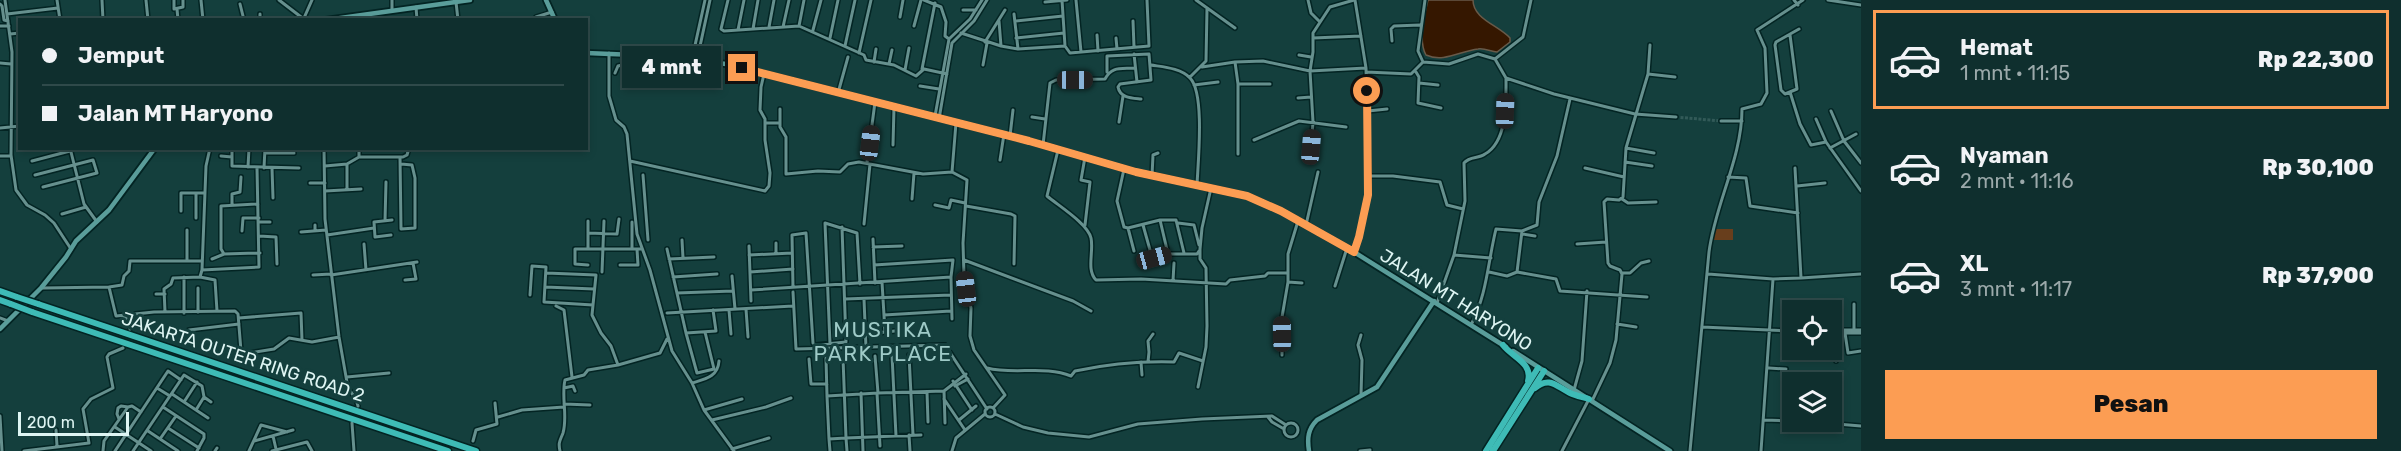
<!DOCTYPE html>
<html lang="id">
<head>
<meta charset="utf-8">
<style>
  :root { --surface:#0f2f2e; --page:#183736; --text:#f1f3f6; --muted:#9ba9aa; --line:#2f4a4a; --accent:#fc9d53 }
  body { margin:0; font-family:Rubik,sans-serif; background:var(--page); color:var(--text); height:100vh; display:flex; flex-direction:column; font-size:22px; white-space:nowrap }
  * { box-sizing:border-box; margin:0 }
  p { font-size:20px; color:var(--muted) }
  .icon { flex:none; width:33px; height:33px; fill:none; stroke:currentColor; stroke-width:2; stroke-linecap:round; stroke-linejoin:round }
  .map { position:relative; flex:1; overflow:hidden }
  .details { display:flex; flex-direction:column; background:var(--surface); width:540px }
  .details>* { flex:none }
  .guide { position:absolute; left:18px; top:18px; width:570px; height:132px; border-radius:0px; box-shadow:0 3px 9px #0003,0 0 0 2px var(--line); display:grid; align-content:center; height:132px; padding:0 24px; background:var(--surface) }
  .controls { position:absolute; left:1782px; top:300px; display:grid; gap:12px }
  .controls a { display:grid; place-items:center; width:60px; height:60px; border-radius:0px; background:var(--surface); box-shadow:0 3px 9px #0003,0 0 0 2px var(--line); font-size:30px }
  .scale { position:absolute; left:18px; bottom:15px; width:111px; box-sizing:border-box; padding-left:6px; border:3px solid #def5f3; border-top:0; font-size:16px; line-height:21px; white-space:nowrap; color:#def5f3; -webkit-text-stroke:4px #143f3d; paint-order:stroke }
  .end { position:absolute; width:27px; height:27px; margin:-14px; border:8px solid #fc9d53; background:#111; box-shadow:0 0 0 3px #111 }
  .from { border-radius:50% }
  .bubble { position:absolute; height:42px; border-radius:0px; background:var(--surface); box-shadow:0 3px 9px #0003,0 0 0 2px var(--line); font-size:20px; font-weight:800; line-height:42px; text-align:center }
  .car { position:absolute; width:18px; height:36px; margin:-18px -9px; border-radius:8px; box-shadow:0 0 4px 2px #0007; background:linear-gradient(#222 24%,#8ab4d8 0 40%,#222 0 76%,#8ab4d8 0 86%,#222 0) }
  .guide b { display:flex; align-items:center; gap:21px; height:57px; font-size:22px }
  .guide b+b { border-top:2px solid var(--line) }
  .guide i { width:15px; height:15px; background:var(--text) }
  ul { padding:10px 0 0; list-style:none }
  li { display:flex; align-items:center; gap:18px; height:99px; margin:0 12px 9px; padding:0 12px; border:3px solid transparent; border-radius:0px }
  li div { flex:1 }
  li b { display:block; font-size:22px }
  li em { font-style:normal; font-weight:800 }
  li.active { border-color:var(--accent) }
  li>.icon { width:54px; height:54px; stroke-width:1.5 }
  .cta { display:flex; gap:12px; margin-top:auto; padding:12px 24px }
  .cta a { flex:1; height:69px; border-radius:0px; background:var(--accent); color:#111; font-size:24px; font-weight:800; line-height:69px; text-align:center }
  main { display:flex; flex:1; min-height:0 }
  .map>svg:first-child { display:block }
  .green { fill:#683e1c }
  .water { fill:#351700; stroke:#685a49; stroke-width:1.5 }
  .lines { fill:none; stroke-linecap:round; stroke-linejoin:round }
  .street-tunnel { stroke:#325a58; stroke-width:3; stroke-dasharray:3 1.5; stroke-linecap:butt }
  .street-casing { stroke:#032423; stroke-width:6 }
  .secondary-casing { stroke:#032423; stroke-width:8 }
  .highway-casing { stroke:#032423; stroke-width:9 }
  .street { stroke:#66908e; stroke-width:3 }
  .secondary { stroke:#5a9d9a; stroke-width:4.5 }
  .highway { stroke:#3ebbb6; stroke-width:6 }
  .highway-bridge-casing { stroke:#032423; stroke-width:9; stroke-linecap:butt }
  .highway-bridge { stroke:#3ebbb6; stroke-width:6 }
  .route { stroke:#fc9d53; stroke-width:8 }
  .labels { text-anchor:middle; stroke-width:6; stroke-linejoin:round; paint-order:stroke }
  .street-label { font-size:18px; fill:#def5f3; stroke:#143f3d }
  .quarter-label { font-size:21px; letter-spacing:1.5px; fill:#9ecac7; stroke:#143f3d }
</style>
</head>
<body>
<main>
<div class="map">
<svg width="1861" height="451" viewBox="0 0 1861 451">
  <rect width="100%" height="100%" fill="#143f3d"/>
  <path class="green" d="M1714,229H1733V240H1714Z"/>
  <path class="water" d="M1428,0H1473C1473,19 1498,25 1510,38V42L1497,52C1490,51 1484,48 1478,49C1460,51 1444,63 1426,55C1418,41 1424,15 1428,0Z"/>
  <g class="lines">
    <path class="street-tunnel" d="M1676,117L1721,121"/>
    <defs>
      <path id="street" d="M5,0L12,52L11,155L16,190L27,205L45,215L54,223L71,249
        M57,0L60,20
        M102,0L103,20
        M146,0L148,20
        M174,0V9L183,7V0
        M201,0L203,20
        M279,0L305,20
        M392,0V11
        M728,0L721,29L724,31L799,26L864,55L866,60L894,65L916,76L924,69L947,74
        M924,0L941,7L946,22L945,36L949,39
        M1062,0L1065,46L1070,53L1149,46L1147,0
        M1076,0L1081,52
        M1196,0L1235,28
        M1308,0L1311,13L1320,22
        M1794,0L1798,5
        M1828,0L1861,5
        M456,2L458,20
        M1045,2L1067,0
        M0,4L2,6L4,20L8,21
        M240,4L244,20
        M416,7L417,20
        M177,9L178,20
        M963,10H976
        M7,14L58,8
        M1014,14L1018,49
        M536,17L552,12
        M900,17L903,0
        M304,18L312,0
        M260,20V14
        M999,21L1001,46
        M1015,21L1063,16
        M1133,21L1134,47
        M0,26H9
        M799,26L804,0
        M914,26L921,0
        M769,27L774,0
        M783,27L789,0
        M753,29L758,0
        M738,30L744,0
        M813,30L821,0
        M961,33L1001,46L1018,49L1065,46
        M10,34L20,33
        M1097,35L1098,51
        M1790,35L1797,89L1785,94L1781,90L1775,45L1776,42L1799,29
        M830,38L838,0
        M1016,38L1064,33
        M1116,38L1117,49
        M1313,38L1361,36
        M1392,41L1391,29L1394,26L1420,25
        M985,42L1005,10
        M845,46L855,0
        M609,53V96L616,120L624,127L627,134L637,234L650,270L672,351L692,383L704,410L734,451
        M859,53L871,0
        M1134,54L1137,82
        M1299,55L1311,57
        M692,59L705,0
        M1495,59L1523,37L1531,0
        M697,60L710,0
        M874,62L876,49
        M1235,62L1238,84V154
        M1423,62L1418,51L1425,0
        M0,63L11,64
        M889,64L892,50
        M983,65L987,43
        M1151,65C1163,67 1181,68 1190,78C1205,93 1198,162 1197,185
        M1202,67L1235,62L1263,61L1310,71L1366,68
        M922,69L935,3
        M905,70L909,48
        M1107,72V56L1149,54L1151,80L1120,84L1118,87C1120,98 1132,98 1141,99
        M1366,72L1411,74L1423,62L1449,64L1478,54L1495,59L1506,78L1554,94L1635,114L1676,117
        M1416,72L1419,77L1418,103L1441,108
        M615,73L618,66L630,63L635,56
        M1648,74L1675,77
        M659,75L660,56
        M1190,77L1206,61L1207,9
        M1419,83L1438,85
        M1238,84H1270
        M1194,85L1218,82
        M920,86L939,89
        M1790,92L1800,124L1811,145L1826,142
        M838,93L848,57
        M1298,98L1311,97
        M780,109V127L786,137V174L818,171L840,172L848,164L859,162L923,174L952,172L967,180L963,243L964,276L971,308L970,336L974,350L1005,395L993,408
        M1368,111L1387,109
        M1831,111L1844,141L1861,163
        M935,116L949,39L970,19L982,0
        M1032,117L1045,119
        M939,119L952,43L974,21L987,0
        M1816,119L1826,142L1861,191
        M1721,121H1742
        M1119,122L1123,96
        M765,123H779
        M0,128L20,126
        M1010,136L1013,110
        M1254,140L1299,121L1346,127
        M893,145L894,107
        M1043,145L1050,83L1056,80L1105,79C1112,66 1120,69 1135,68
        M1311,147L1313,122L1310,71L1313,52V33L1330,7L1354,0
        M70,148L84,204L97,222
        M232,148V166L299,168
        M324,148L325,219L339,337L348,388L356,399L358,406
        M1626,148L1654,153
        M1830,148L1856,134
        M1058,150L1047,196C1059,206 1088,224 1091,238C1094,251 1086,270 1096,280L1141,279L1226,284L1230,280L1265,276L1268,273H1288
        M265,153H294
        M0,156H11
        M221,156L232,157
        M359,157H403L407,155L409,148
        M400,157L401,229L415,228V178L412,165L401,164
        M1085,157L1081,180L1090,182L1085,225
        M1000,160L1004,134
        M32,161L70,151
        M630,161L765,191L769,186L770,173L765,140V119L760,110L761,87L764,74
        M1625,162L1652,166
        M867,163L875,102
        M325,166L347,164L359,157V148
        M248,167L249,148
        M264,168L265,148
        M272,168L273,198
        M1585,168L1624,177
        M1124,169L1117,201L1124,227L1128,228L1160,220H1176L1184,253
        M952,172L956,123
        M35,175L93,160L97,173L43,187
        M643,175L648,240
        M1152,176L1153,155L1158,153
        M1369,176H1393L1440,182L1447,205L1463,209
        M1728,177L1746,178L1750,206L1798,213
        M310,183H325
        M1797,186L1825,183
        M347,189V164
        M325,191L361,189
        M912,199L914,173
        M1622,199L1628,203L1656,202
        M258,204L221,206V249L224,254L260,253
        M232,205V194L240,192L241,177
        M935,205L949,208L951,200L965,203
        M966,206L1011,214L1015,216L1014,264
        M181,211V193H205
        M62,214L86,207
        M196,218V193
        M1160,220L1168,254
        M385,221L386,182
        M259,222H270
        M632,222V249
        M1178,223L1194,225L1199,245
        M864,224L870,164
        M315,225V231
        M1143,225L1152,257L1168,254H1197L1199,251
        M1306,225L1318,172
        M1128,228L1134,251
        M187,230V261
        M242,231L243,218H259
        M301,232L326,230
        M588,233L617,234L619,219
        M1523,234L1535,236
        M327,235L374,228
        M391,235L375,237L374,222L392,220
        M259,236L276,237L277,264
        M873,239L875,283
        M682,240L683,258
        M776,243V253
        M364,244L366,270
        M1577,244L1606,242
        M749,246L751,301
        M873,247L902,246
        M588,249V221
        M667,249L686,333
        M1354,252L1365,214L1369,176L1366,68L1355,0
        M749,255L792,253
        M1454,255L1491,258
        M212,259L224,254
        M669,259L714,257
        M964,260L1073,301L1091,311
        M588,265L575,264V249H641
        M620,265H638L637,249
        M874,265L953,260L951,277L952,319
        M202,270L259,267L257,168
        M602,272L604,221
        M750,272L793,269
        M1489,272L1507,276L1517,272L1522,231
        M1517,272L1556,279L1560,291L1647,297
        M546,273L596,275L592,315L601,333L611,346L618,365
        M1622,273H1630L1641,263L1649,261
        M1708,274L1773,279L1801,278L1795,168
        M313,275L331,274
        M331,275L417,262
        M732,276L735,309
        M184,277V313
        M200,277L215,280L217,311
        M673,277L717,274
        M1801,278L1861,274
        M405,280L416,279L413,263
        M1173,281L1174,263
        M1288,282L1302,283
        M1335,286L1347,248
        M109,287L122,285L124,276L129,271L130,261H202
        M545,287L594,289
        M793,287L792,235L806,233L813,343L816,345L846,342L842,227
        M43,288L109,287L116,316L154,312L235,311L238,314L241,351L244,354L274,349L289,338L312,342L339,337
        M751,290L951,277
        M793,292L796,349L945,345L987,409
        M677,293L733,291
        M156,294H165
        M530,295L532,266L546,267L544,302L593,305
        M845,299L951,295
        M864,299L866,348
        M1437,303L1454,255L1465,201L1464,163C1470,156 1478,159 1485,154C1508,141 1506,100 1506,78
        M556,306L564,310L572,377
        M746,309L748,337
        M729,310L731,334
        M165,312L164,289L171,284L173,278L200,277L202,270L206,166L210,148
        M198,312V288
        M667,313L793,306
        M884,315L951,311
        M124,317L130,321V329
        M0,318L8,321
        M239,318L301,313L302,340
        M1617,324L1636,327
        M1471,325C1487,295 1488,261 1496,229L1522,231L1537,225L1539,202L1557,156L1570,99
        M1702,327L1792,331
        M189,330L239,324
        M1832,330H1861
        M1854,331V304
        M705,332L714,369L697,373L686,333L716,331L713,310
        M885,332L895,331
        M878,333L885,332L882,282
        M1832,333H1861
        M1834,333L1836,361
        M1845,333L1848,353L1861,351
        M1361,335L1358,345L1362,360L1361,395
        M830,344L825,223L857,233L860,284
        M892,355L896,436
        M909,355L913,435
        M1282,355V317L1288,282V254L1298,221
        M875,356L878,393L944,391L966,374
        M826,358L827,396L878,393
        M843,358L846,438L921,435
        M809,359L811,384H827
        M1141,362L1142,375
        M1148,362L1149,352L1148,341L1153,334
        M987,368C1014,375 1045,365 1071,376L1075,371C1108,364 1141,361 1174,362L1179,353L1203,361
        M1769,368L1786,369
        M347,377L389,373
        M953,381L972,410
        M692,383C705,379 718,377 719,361
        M955,386L968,379
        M1198,387L1206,347L1207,326L1206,268L1200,259V249L1202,228L1211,188
        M157,388L170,396
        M564,388L573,386L575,391
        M1574,390L1582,361L1587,291
        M944,391L945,423
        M927,392L928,422
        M861,393L863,451
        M877,393L880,446
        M172,394L208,418
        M827,396L829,439
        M944,399L965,430
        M1592,401L1610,363L1616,340L1622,274L1620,270L1610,266L1608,263L1604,202L1607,199L1619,200L1623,197L1626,148L1648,74L1650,45
        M184,402L197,382
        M564,404L590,405
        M163,407L204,434V438L197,451
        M985 412a5 5 0 1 1 10 0a5 5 0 1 1-10 0Z
        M196,410L204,397
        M704,410L742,399
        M995,414L1023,427L1048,433L1089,437L1138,424L1202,419L1272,416L1286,425
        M0,416L2,451
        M498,417L522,410L564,407
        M1268,417L1272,422L1284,429
        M119,419L117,414L118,408L121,406L128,407
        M712,420L766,407L791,398
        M959,420L976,406
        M1764,420L1792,421
        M1813,422L1861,426
        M352,423L354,451
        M1284 430a7 7 0 1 1 14 0a7 7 0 1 1-14 0Z
        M115,427L151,451
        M168,428L199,448
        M56,430L57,446
        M148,431L178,451
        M909,435L910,451
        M273,436L276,449
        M160,439L176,416
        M254,441L293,430
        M473,441L476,430L497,424L495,403
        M732,449L769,438
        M24,451L89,443L83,409L91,399L113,388L107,357L109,354L123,348
        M103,451L104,441L128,407L132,406L141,412
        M115,451L168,371L181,380
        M133,451L184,375L202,386L204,397L211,402
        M215,451L217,448
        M249,451L261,425L287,432
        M272,451L307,442L312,451
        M560,451C558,442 560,441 563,433C568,416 561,397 565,380L584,375L588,370L618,365L660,353L667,339
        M830,451L829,439L846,438L847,451
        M952,451L956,438L985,414
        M1360,451L1370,450
        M1562,451L1589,399
        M1690,451L1709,252C1715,204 1742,158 1742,109L1761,104L1767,93L1765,48L1757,30L1803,0
        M1761,451L1773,279"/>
      <path id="secondary" d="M546,0L555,20
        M326,20L470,0
        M586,53L660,56L726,64L1029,141L1136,172L1247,196L1281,211L1354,252L1506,347
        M0,329L41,288L66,257L76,241L109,210L155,148
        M1513,351L1670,451
        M1309,451C1307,438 1308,429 1317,420L1377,387L1434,301"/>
      <path id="highway" d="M0,291L17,297
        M0,300L11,304
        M38,304L476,451
        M32,312L448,451
        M1503,345C1512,357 1533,363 1528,381
        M1535,388C1549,376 1556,386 1570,393C1576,396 1583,397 1589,399
        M1486,451L1538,368
        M1493,451L1544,371"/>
    </defs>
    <use href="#street" class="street-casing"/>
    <use href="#secondary" class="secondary-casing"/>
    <use href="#highway" class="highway-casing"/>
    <use href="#street" class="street"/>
    <use href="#secondary" class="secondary"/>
    <use href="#highway" class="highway"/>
    <defs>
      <path id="highway-bridge" d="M17,297L38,304
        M11,304L32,312"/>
    </defs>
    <use href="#highway-bridge" class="highway-bridge-casing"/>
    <use href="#highway-bridge" class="highway-bridge"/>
  </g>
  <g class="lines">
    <path class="route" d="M742,68L1029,141L1136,172L1247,196L1281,211L1354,252L1359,237L1368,195L1367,91"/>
  </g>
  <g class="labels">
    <g class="street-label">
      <text transform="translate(1456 300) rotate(32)" y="6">JALAN MT HARYONO</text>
      <text transform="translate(243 357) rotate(18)" y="6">JAKARTA OUTER RING ROAD 2</text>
    </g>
    <g class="quarter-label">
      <text x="883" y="337">MUSTIKA<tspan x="883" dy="24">PARK PLACE</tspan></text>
    </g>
  </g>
</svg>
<div class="controls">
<a><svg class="icon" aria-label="locate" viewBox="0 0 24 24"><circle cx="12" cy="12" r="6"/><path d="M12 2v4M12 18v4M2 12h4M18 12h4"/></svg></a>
<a><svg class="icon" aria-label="layers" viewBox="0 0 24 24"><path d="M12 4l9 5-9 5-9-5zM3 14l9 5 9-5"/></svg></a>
</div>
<div class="scale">200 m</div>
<i class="end from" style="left:1367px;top:91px"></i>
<i class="end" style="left:742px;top:68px"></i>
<div class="bubble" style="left:622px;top:46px;width:99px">4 mnt</div>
<i class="car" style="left:1075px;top:80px;rotate:90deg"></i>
<i class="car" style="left:1505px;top:111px;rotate:2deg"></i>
<i class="car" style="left:870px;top:143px;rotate:7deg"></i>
<i class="car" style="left:1311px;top:147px;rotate:5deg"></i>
<i class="car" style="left:1154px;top:258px;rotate:75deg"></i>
<i class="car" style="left:966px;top:289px;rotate:353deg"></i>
<i class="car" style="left:1282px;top:334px;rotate:359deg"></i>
<div class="guide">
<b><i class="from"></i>Jemput</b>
<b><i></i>Jalan MT Haryono</b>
</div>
</div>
<section class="details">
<ul>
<li class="active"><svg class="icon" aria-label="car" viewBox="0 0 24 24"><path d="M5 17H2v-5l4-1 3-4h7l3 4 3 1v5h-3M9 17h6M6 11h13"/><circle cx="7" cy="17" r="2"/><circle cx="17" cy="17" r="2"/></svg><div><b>Hemat</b><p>1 mnt · 11:15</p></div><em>Rp 22,300</em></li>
<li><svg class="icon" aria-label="car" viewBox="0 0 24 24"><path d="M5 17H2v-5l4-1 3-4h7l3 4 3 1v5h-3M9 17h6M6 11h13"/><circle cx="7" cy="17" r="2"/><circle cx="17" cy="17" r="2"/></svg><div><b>Nyaman</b><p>2 mnt · 11:16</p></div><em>Rp 30,100</em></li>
<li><svg class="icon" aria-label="car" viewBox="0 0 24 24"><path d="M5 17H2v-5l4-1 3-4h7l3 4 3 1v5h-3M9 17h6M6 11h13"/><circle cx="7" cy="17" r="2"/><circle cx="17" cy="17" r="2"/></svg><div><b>XL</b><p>3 mnt · 11:17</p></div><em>Rp 37,900</em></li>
</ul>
<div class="cta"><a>Pesan</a></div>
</section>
</main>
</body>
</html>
